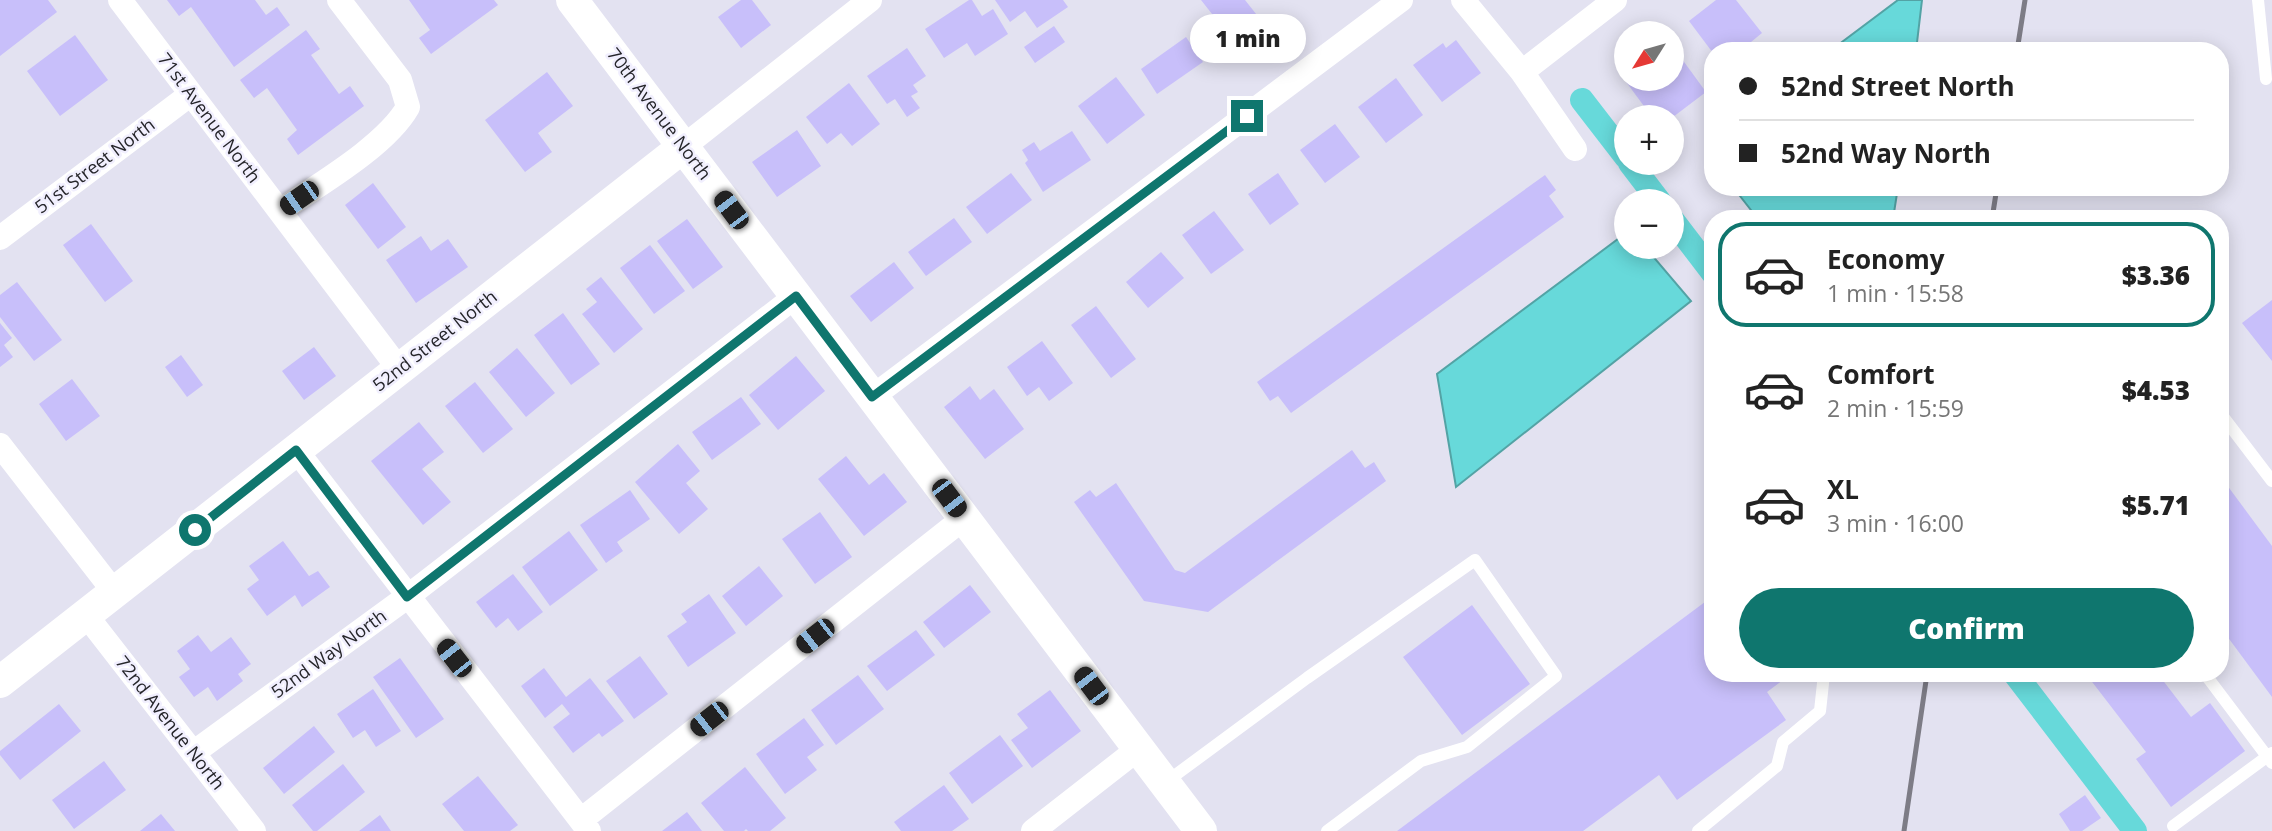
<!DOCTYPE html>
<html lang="en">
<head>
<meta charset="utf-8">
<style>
  :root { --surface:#fff; --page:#f6f6f6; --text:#222; --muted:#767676; --line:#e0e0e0; --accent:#0f766e }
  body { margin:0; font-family:"Open Sans",sans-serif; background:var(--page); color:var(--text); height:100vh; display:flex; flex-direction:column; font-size:26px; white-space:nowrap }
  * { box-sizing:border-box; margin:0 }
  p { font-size:23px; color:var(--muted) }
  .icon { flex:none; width:38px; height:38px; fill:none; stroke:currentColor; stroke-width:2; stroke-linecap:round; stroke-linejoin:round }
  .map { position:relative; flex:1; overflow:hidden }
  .drawer { position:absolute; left:1704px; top:210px; width:525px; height:472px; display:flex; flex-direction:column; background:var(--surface); border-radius:28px; box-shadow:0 4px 18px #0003 }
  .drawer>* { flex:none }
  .guide { position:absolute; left:1704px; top:42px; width:525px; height:154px; border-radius:28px; box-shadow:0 4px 18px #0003; display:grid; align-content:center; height:154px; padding:0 35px; background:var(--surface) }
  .needle { width:46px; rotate:233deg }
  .buttons { position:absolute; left:1614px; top:21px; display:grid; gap:14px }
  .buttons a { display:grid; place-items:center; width:70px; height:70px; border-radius:50%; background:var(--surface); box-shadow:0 4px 18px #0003; font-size:35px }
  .end { position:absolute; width:32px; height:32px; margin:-16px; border:9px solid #0f766e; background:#fff; box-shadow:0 0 0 4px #fff }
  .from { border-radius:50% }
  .bubble { position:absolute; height:49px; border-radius:24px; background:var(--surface); box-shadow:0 4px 18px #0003; font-size:23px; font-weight:800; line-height:49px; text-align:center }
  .car { position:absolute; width:21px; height:42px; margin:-21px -10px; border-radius:9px; box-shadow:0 0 5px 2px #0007; background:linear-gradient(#222 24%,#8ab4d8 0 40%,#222 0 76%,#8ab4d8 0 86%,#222 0) }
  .guide b { display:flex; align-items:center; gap:24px; height:66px; font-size:26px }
  .guide b+b { border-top:2px solid var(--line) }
  .guide i { width:18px; height:18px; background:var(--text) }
  ul { padding:12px 0 0; list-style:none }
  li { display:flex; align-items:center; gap:21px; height:105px; margin:0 14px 10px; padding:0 21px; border:4px solid transparent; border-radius:28px }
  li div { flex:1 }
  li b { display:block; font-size:26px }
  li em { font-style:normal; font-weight:800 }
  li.current { border-color:var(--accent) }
  li>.icon { width:63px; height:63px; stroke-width:1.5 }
  .button { display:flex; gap:14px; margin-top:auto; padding:14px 35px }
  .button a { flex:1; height:80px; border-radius:42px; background:var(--accent); color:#fff; font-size:28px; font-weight:800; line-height:80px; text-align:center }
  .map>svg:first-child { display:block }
  .water { fill:#67d9da; stroke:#53a3a5; stroke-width:2 }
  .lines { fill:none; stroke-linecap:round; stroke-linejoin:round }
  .canal { stroke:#67d9da; stroke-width:24 }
  .building { fill:#c8bffa }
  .service { stroke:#fff; stroke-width:12 }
  .minor { stroke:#fff; stroke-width:24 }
  .tertiary { stroke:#fff; stroke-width:32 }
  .rail { stroke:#7d7c86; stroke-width:5 }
  .route { stroke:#0f766e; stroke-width:9 }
  .labels { text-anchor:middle; stroke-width:5; stroke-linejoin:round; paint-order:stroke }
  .street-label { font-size:18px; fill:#25252a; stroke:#f1effe }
</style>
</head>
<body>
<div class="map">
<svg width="2272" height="831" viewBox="0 0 2272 831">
  <rect width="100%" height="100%" fill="#e3e2f1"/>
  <path class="water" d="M1898,0H1922L1916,51H1830Z
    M1733,187H1898L1893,219H1758Z
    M1626,233V247H1645L1691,301L1456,487L1437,374Z"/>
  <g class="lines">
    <path class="canal" d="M1582,100L1626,157
      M1630,163L1659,201
      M1671,218L1713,273
      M2015,674L2135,831"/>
  </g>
  <path class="building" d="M0,0H48L57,12L0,56Z
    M167,0H255L266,15L277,7L290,25L234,67L191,7L179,16Z
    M409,0H494L498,5L431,54L419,38L430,30Z
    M741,0H752L771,25L741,48L718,17Z
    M969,0H972L982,16L993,9L1008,34L975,56L967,43L944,58L925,29Z
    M995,0H1063L1068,7L1037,28L1025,11L1010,22Z
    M1201,0H1245L1264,24L1224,56L1203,29L1216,19Z
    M1716,0H1736L1762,33L1740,51H1713V53L1689,21Z
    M1054,26L1065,42L1035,63L1024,47Z
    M306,30L320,49L311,55L339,94L350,86L364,106L298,155L287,139L297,130L267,88L254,98L240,80Z
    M75,35L108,80L60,116L27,71Z
    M1186,37L1203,62L1157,94L1141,69Z
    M1456,40L1481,73L1442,102L1413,65L1443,43L1446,48Z
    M1671,44L1706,92L1673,117H1652L1618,71L1626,65V79H1671Z
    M907,48L926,76L913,85L918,92L911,96L920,108L907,117L895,99L887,104L867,76Z
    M547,72L573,106L538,133L552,152L525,172L485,120Z
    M1116,77L1145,115L1107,144L1078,106Z
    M1396,78L1423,115L1386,143L1358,107Z
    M849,83L880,124L852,146L841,133L827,144L806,117Z
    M1335,124L1360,157L1325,183L1300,150Z
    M797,130L821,166L777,197L752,162Z
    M1072,131L1091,160L1043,192L1025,163L1028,160L1022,150L1034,142L1040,151Z
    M1011,173L1032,200L987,234L966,207Z
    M1278,173L1299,204L1270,225L1248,194Z
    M1545,175L1556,190L1549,196L1564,217L1291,413L1278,396L1270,401L1257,382Z
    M373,183L406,227L378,249L345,205Z
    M1214,211L1244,250L1211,274L1182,235Z
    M954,218L972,242L926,276L908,252Z
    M687,219L723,267L693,289L657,241Z
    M91,224L133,281L105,302L63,245Z
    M421,236L431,251L448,239L468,267L416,303L386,260Z
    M650,245L685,291L654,314L620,268Z
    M1161,252L1184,278L1148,308L1126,282Z
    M894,262L914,288L871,322L850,296Z
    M601,277L643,329L614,353L582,314L597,302L586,289Z
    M17,282L62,340L34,361L0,317V295Z
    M2272,300V361L2242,323Z
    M1096,306L1136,359L1111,378L1071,325Z
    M563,313L600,364L571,385L534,335Z
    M0,323L12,338L4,345L13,357L0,367Z
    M1042,341L1073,383L1049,401L1039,387L1027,396L1007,367Z
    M314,347L336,376L304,400L282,371Z
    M517,348L555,393L526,417L489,372Z
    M181,355L203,385L187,397L165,367Z
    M796,356L825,391L778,430L749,395Z
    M72,379L100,416L66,441L39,404Z
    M475,382L513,429L483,453L445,406Z
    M970,386L980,400L994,389L1024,429L985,459L944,407Z
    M741,397L761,424L712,460L692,432Z
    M419,422L444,452L422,469L451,502L423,525L371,461Z
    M678,444L700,471L686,483L708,509L679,534L635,482Z
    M1352,450L1365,468L1374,462L1386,481L1208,612L1144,601L1074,502L1090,490L1096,497L1116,483L1175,570L1185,573Z
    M846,456L869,485L884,473L907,502L864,536L818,479Z
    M2221,477L2272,546V697L2221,628Z
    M630,490L650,519L617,542L623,551L606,563L580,525Z
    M820,512L852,557L815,584L782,539Z
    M569,531L598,570L550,606L522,567Z
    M283,541L309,576L318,571L330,587L302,607L295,595L267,616L247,589L259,580L249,566Z
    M759,566L783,596L746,626L722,596Z
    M513,574L543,612L518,631L508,618L496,628L476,602Z
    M970,585L991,612L944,648L923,622Z
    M709,594L736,633L688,667L667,636L687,622L681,614Z
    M1713,596V674H1791L1767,692L1786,720L1677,800L1659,775L1583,831H1397Z
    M1472,605L1530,684L1462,735L1403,657Z
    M916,630L935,655L887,691L867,666Z
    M198,635L211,652L231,637L251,664L238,674L243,681L217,701L208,687L194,697L179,677L190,669L177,651Z
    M640,656L668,694L634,719L606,681Z
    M400,658L444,719L416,738L373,677Z
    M544,668L566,697L590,678L624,721L602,737L599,733L573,753L553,727L570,714L562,704L545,718L521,686Z
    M2086,674H2158L2191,717L2210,703L2245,751L2171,807L2136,759L2146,752Z
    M858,675L884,709L836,745L811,710Z
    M373,689L401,731L376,747L365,730L353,738L337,714Z
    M1050,690L1081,731L1032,768L1011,740L1028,728L1017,714Z
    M59,704L81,731L20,780L0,755V751Z
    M804,718L824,745L807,757L817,770L785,794L756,754Z
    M314,726L335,752L284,794L263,768Z
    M1000,735L1023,766L972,804L949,773Z
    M104,761L126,790L74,829L52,800Z
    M343,764L365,792L317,831H313L292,805Z
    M745,767L786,818L770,831H748L746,829L744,831H724L701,803Z
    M478,776L518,825L510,831H464L442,804Z
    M944,785L969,819L952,831H901L894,822Z
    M2085,795L2101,818L2082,831H2070L2059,814Z
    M687,812L702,831H662Z
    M161,814L175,831H140Z
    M380,815L391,831H359Z"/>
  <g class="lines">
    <path class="service" d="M2258,0L2266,79
      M2221,414L2272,481
      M2205,674L2272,763
      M1166,782L1307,678L1475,560L1556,676L1467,747L1421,761L1327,831
      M2173,826L2272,753
      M1698,831L1777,766L1783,742L1820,711L1824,674"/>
    <path class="minor" d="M120,0L399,369
      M1463,0L1522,72L1575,149
      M1522,72L1615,0
      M683,147L870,0
      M280,211C318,185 386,146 408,107L400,80L339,0
      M0,238L191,94
      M872,397L1401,0
      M0,445L115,593
      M296,450L589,831
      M86,615L254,831
      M193,753L407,597L796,296
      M581,820L964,518
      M1033,831L1138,749"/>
    <path class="tertiary" d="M572,0L1201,831
      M0,682L683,147"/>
    <path class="rail" d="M2017,51L2025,0
      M1992,219L1997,187
      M1904,831L1927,674"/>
  </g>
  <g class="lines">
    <path class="route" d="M195,530L296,450L407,597L796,296L872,397L1247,116"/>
  </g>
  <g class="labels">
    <g class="street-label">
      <text transform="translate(659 114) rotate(53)" y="6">70th Avenue North</text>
      <text transform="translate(209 118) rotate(53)" y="6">71st Avenue North</text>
      <text transform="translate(95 166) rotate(-37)" y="6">51st Street North</text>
      <text transform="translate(435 341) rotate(-38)" y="6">52nd Street North</text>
      <text transform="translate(329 654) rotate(-36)" y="6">52nd Way North</text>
      <text transform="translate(170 723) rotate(52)" y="6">72nd Avenue North</text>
    </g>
  </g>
</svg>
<div class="buttons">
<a><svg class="needle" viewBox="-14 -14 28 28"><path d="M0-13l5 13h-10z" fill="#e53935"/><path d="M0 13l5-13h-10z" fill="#767676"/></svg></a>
<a>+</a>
<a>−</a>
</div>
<i class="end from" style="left:195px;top:530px"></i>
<i class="end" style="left:1247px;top:116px"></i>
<div class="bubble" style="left:1190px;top:14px;width:116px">1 min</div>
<i class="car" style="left:299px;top:198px;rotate:235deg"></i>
<i class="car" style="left:731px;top:210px;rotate:323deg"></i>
<i class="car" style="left:949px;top:498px;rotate:143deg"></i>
<i class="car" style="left:815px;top:636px;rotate:232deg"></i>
<i class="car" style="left:454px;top:658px;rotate:322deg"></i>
<i class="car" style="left:1091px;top:686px;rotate:323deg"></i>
<i class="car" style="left:709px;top:719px;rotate:232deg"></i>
<div class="guide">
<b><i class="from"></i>52nd Street North</b>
<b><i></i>52nd Way North</b>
</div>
<section class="drawer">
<ul>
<li class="current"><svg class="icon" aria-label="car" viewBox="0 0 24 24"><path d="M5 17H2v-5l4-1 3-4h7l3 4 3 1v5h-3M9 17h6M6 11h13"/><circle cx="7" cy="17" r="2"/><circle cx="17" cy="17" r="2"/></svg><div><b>Economy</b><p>1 min · 15:58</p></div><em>$3.36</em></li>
<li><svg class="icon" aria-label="car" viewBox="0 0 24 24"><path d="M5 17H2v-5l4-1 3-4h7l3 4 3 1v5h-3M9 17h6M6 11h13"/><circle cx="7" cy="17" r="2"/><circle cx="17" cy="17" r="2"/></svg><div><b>Comfort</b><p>2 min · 15:59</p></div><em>$4.53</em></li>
<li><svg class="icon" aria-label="car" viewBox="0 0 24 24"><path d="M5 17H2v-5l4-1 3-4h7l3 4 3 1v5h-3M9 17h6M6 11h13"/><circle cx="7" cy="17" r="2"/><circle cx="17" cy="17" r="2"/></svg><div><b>XL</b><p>3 min · 16:00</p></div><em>$5.71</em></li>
</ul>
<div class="button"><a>Confirm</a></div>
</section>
</div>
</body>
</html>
